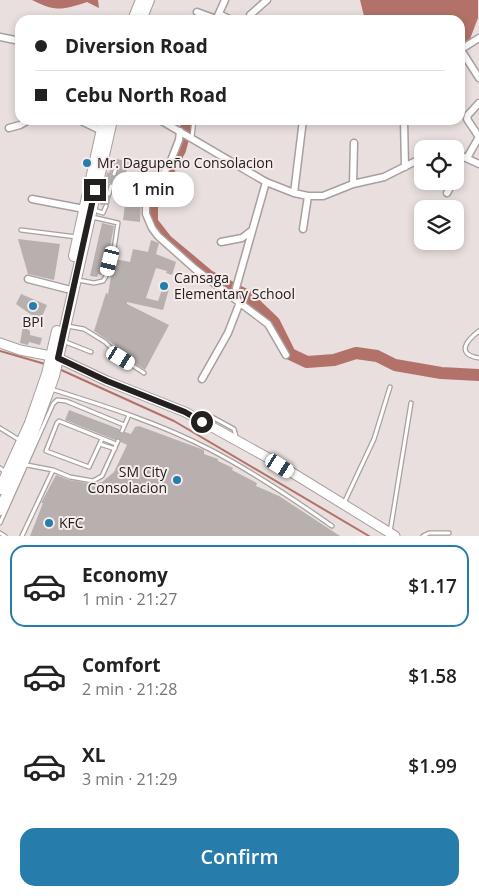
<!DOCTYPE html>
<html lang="en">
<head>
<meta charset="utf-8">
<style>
  :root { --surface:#fff; --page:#f6f6f6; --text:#222; --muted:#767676; --line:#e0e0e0; --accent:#267dac }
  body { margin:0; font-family:"Open Sans",sans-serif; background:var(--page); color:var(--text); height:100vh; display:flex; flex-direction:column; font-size:19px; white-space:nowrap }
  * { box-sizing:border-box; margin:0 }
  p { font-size:16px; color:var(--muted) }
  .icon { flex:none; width:28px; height:28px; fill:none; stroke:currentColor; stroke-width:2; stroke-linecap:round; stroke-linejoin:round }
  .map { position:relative; height:536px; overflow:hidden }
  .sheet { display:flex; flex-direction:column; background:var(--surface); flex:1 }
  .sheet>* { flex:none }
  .top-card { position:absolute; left:15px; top:15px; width:450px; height:110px; border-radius:15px; box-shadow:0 2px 8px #0003; display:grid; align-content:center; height:110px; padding:0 20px; background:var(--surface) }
  .buttons { position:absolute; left:414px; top:140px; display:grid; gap:10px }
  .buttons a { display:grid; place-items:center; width:50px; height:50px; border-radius:10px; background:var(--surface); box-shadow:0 2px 8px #0003; font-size:25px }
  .end { position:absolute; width:22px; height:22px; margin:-11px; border:6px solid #242020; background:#fff; box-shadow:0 0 0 2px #fff }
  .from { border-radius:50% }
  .bubble { position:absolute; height:35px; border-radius:15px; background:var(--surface); box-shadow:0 2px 8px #0003; font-size:16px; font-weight:600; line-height:35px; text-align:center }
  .car { position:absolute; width:15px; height:30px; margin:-15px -8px; border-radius:6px; box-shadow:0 0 4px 1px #0007; background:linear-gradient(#fff 24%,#345 0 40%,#fff 0 76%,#345 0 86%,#fff 0) }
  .top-card b { display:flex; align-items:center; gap:18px; height:48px; font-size:19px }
  .top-card b+b { border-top:1px solid var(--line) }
  .top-card i { width:12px; height:12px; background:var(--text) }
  ul { padding:9px 0 0; list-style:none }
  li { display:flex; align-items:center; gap:15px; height:82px; margin:0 10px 8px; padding:0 10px; border:2px solid transparent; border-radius:15px }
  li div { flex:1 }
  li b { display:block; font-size:19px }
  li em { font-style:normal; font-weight:600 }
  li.active { border-color:var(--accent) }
  li>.icon { width:45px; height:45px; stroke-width:1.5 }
  .primary-button { display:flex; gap:10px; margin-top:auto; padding:10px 20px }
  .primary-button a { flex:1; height:58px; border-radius:15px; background:var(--accent); color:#fff; font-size:20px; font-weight:600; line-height:58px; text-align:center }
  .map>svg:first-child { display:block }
  .water { fill:#b37269 }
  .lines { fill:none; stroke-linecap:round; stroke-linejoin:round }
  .stream { stroke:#b37269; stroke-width:2 }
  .river { stroke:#b37269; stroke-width:12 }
  .building { fill:#b8b0af }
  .lane-casing { stroke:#a8a09e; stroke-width:5.5 }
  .street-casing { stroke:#a8a09e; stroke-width:9 }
  .secondary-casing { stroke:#a8a09e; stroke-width:11 }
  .primary-casing { stroke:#a8a09e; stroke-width:12 }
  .lane { stroke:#fff; stroke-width:3 }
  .street { stroke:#fff; stroke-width:6 }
  .secondary { stroke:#fff; stroke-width:9 }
  .primary { stroke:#fff; stroke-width:10 }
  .route { stroke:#242020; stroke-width:6 }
  .poi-dot { fill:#267dac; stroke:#f5eceb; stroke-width:2 }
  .labels { text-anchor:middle; stroke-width:4; stroke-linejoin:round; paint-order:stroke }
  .poi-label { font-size:14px; fill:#242020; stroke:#f5eceb; text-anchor:start }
</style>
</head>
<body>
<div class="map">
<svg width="479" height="536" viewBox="0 0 479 536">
  <rect width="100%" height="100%" fill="#e8dfde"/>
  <path class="water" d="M32,0H98L99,8L87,2C63,10 55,12 32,0Z
    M360,0H478V18L470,39L460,44V20H365Z"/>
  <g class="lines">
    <path class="stream" d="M0,351L45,364
      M59,369L174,421L369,536"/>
    <path class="river" d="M188,120L180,150L163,180L152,194V222L166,240L209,276L246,295L274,322L290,354L307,362L334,360L356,353L377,356L395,365L441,373L479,375"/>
  </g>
  <path class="building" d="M113,158L129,162L125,176L127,177L125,189L114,186L112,183H109L106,194L108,197L111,196L109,205L106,203L103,205H100L107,172L109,173L110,170H112L111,175L115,177L119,169L118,165L112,163Z
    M126,198L141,201L140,222L123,220Z
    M102,223L114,226L106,268L103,275L98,274L97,277L90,276Z
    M18,239L60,244L54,280L28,274Z
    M151,240L159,243L156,254L176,262L172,275L166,273L167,271L156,268L146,298L158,301L163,287L169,289L163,310L127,302V304L169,325L145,370L124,356L125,352L94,331L106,293L108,294L111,277H110L115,259L130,262L133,249L148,252Z
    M21,294L47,305L40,321L16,304Z
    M23,326L30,331V335L42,338L40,345L29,342L28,345L20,343Z
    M69,410L119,429L121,434L125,432L131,434L135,427L139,426L204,450V454L218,459V461L233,468L232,470L257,483L256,486L279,496L340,536H30L43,503H41L56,475L69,480L92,484L102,482L114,472L127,445L121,442L119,438L115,440L65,420Z"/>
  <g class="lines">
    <defs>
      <path id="lane" d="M192,137L194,120
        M104,164L116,168L114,174
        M109,194L111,186
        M94,210L103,213L106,206
        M21,230L77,237
        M78,280L94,283L103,281C113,268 115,240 118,223L92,217
        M67,326L84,329L105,342L121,358L144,373
        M479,331C467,340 455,354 479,358
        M63,341L91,352
        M51,389C105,406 159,423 209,449C252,471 292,498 332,526
        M212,417L234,429L237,440
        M0,428L21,441
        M122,431L129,415
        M102,439L89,467L46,451L57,423L59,421L116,444
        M100,444L115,449
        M27,465L53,470L70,477L93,481L102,476L118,441
        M0,468L6,473
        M344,503L374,439L390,387
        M0,523L53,404L57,400L66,401L124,425
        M390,532L411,403
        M0,533L5,536
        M22,536L53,470
        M423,536L429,533H449"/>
      <path id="street" d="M197,12L216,19
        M219,14L231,20
        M216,20L225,0
        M250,20V15L267,0
        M0,37L20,41
        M460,50L479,38
        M461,50L479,78
        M79,120L102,131
        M160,120L266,182L294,193L308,196H323L353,184L384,177L422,158
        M404,120L405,167
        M9,128L20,125L29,120
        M180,131L179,140L170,163L146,202V214L152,228L158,236L195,269L268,324L286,355
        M455,153L479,164
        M467,158L479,137L467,119L468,115L479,103
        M353,184L354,143
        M294,193L303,120
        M447,193L452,184L450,181
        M32,199L84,209
        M303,229L308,196
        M221,242L242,238L251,231
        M28,279L67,289
        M236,288L266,182
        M202,379L228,333L240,302"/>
      <path id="secondary" d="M0,343L20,350L51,356
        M58,358L107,381L185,412L270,459L395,536"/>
      <path id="primary" d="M133,20L141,0
        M141,20L149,0
        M74,256L104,120
        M0,489L30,423L47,374L57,331
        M0,510L26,452L54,376L112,120"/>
    </defs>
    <use href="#lane" class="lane-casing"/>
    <use href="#street" class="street-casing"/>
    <use href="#secondary" class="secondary-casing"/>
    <use href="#primary" class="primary-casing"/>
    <use href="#lane" class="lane"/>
    <use href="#street" class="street"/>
    <use href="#secondary" class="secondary"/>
    <use href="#primary" class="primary"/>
  </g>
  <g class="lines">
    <path class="route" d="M95,190L58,358L107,381L185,412L202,422"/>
  </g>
  <g class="poi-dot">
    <circle cx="87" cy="163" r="5"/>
    <circle cx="164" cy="286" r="5"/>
    <circle cx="33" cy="306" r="5"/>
    <circle cx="177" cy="480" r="5"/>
    <circle cx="49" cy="523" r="5"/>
  </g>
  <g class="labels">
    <g class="poi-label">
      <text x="97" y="168">Mr. Dagupeño Consolacion</text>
      <text x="174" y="283">Cansaga<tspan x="174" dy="16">Elementary School</tspan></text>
      <text x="33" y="327" text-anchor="middle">BPI</text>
      <text x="167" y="477" text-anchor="end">SM City<tspan x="167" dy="16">Consolacion</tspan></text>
      <text x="59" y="528">KFC</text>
    </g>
  </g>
</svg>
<div class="buttons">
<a><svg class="icon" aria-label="locate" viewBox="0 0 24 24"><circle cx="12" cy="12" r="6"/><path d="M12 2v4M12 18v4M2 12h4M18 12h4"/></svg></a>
<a><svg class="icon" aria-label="layers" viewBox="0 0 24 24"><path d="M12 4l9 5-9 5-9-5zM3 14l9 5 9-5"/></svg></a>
</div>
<i class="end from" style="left:202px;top:422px"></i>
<i class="end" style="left:95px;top:190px"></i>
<div class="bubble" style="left:112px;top:172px;width:82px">1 min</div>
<i class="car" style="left:110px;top:261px;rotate:194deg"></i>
<i class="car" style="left:121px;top:358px;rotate:121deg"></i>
<i class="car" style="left:280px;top:466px;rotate:123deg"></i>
<div class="top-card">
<b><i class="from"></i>Diversion Road</b>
<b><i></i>Cebu North Road</b>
</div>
</div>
<section class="sheet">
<ul>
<li class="active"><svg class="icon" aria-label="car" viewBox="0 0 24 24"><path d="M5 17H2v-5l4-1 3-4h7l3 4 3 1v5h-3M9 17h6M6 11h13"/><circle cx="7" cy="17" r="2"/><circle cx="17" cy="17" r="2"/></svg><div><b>Economy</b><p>1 min · 21:27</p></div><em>$1.17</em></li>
<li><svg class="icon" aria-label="car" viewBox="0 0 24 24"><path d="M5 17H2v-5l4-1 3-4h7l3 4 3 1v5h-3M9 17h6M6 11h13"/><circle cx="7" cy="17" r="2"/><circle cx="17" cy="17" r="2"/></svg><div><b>Comfort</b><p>2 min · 21:28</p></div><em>$1.58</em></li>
<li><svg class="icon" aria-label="car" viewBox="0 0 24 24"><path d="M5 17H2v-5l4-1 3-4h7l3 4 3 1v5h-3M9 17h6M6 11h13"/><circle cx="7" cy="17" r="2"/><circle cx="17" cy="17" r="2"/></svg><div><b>XL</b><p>3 min · 21:29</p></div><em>$1.99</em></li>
</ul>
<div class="primary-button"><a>Confirm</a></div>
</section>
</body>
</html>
